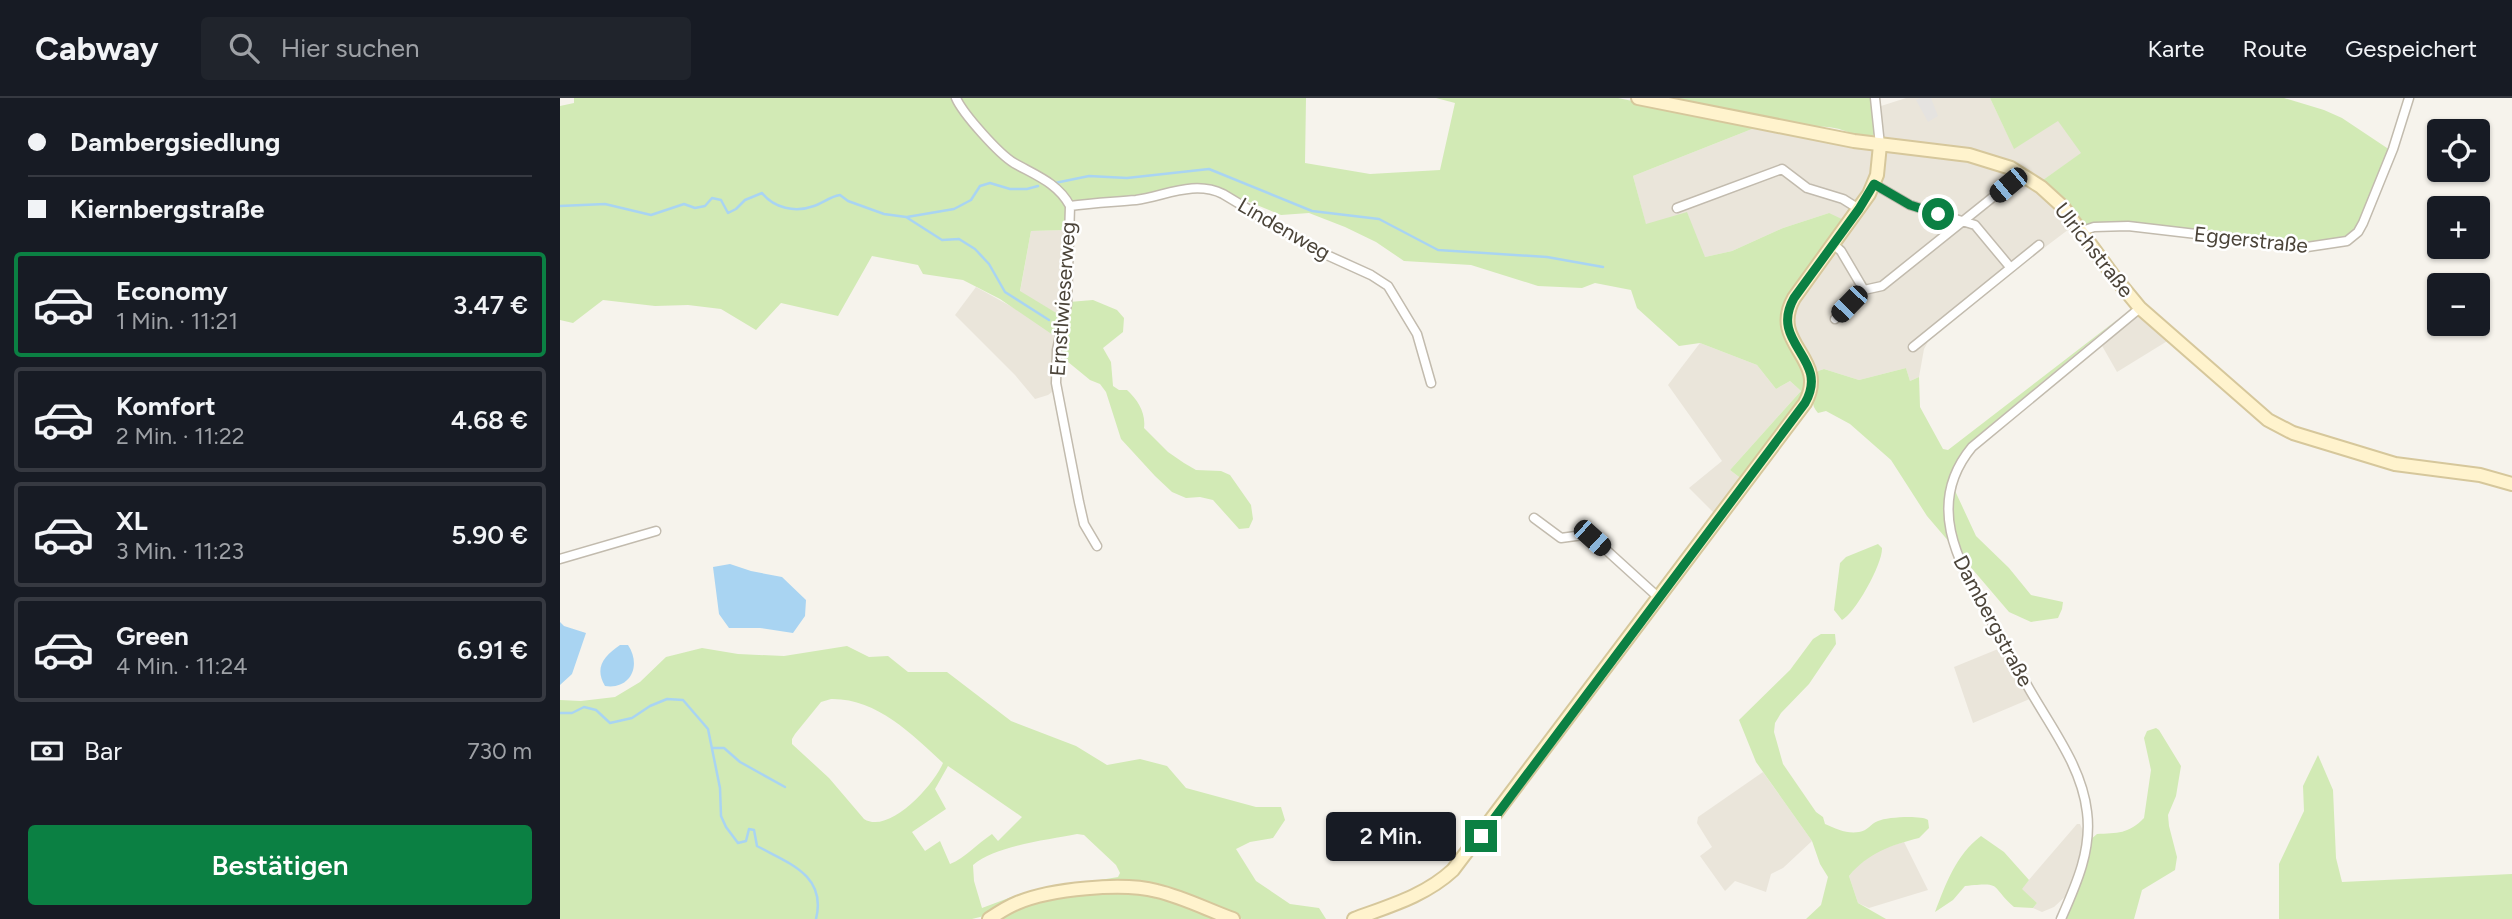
<!DOCTYPE html>
<html lang="de">
<head>
<meta charset="utf-8">
<style>
  :root { --surface:#171b24; --page:#20242c; --text:#f1f3f6; --muted:#9ea1a6; --line:#363941; --accent:#0b8043 }
  body { margin:0; font-family:Figtree,sans-serif; background:var(--page); color:var(--text); height:100vh; display:flex; flex-direction:column; font-size:26px; white-space:nowrap }
  * { box-sizing:border-box; margin:0 }
  p { font-size:23px; color:var(--muted) }
  .icon { flex:none; width:38px; height:38px; fill:none; stroke:currentColor; stroke-width:2; stroke-linecap:round; stroke-linejoin:round }
  .map { position:relative; flex:1; overflow:hidden }
  .sheet { display:flex; flex-direction:column; background:var(--surface); width:560px }
  .sheet>* { flex:none }
  .top-card { display:grid; align-content:center; height:154px; padding:0 28px; background:var(--surface) }
  .controls { position:absolute; left:1867px; top:21px; display:grid; gap:14px }
  .controls a { display:grid; place-items:center; width:63px; height:63px; border-radius:7px; background:var(--surface); box-shadow:0 2px 5px #0004; font-size:35px }
  .end { position:absolute; width:32px; height:32px; margin:-16px; border:9px solid #0b8043; background:#fff; box-shadow:0 0 0 4px #fff }
  .from { border-radius:50% }
  .bubble { position:absolute; height:49px; border-radius:7px; background:var(--surface); box-shadow:0 2px 5px #0004; font-size:23px; font-weight:600; line-height:49px; text-align:center }
  .car { position:absolute; width:21px; height:42px; margin:-21px -10px; border-radius:9px; box-shadow:0 0 5px 2px #0007; background:linear-gradient(#222 24%,#8ab4d8 0 40%,#222 0 76%,#8ab4d8 0 86%,#222 0) }
  .top-card b { display:flex; align-items:center; gap:24px; height:66px; font-size:26px }
  .top-card b+b { border-top:2px solid var(--line) }
  .top-card i { width:18px; height:18px; background:var(--text) }
  ul { padding:0; list-style:none }
  li { display:flex; align-items:center; gap:21px; height:105px; margin:0 14px 10px; padding:0 14px; border:4px solid var(--line); border-radius:7px }
  li div { flex:1 }
  li b { display:block; font-size:26px }
  li em { font-style:normal; font-weight:600 }
  li.on { border-color:var(--accent) }
  li>.icon { width:63px; height:63px; stroke-width:1.5 }
  .pay { display:flex; align-items:center; gap:18px; height:77px; padding:0 28px; font-size:26px }
  .pay p { margin-inline-start:auto }
  .button { display:flex; gap:14px; margin-top:auto; padding:14px 28px }
  .button a { flex:1; height:80px; border-radius:7px; background:var(--accent); color:#fff; font-size:28px; font-weight:600; line-height:80px; text-align:center }
  header { display:flex; align-items:center; gap:42px; box-sizing:border-box; height:98px; padding:0 35px; background:var(--surface); border-bottom:2px solid var(--line) }
  header strong { font-size:33px }
  nav { display:flex; gap:38px; margin-inline-start:auto; font-size:24px }
  .search { width:490px; height:63px; background:var(--page); display:flex; align-items:center; gap:18px; box-sizing:border-box; padding:0 24px; border-radius:7px; color:var(--muted); font-size:26px }
  main { display:flex; flex:1; min-height:0 }
  .map>svg:first-child { display:block }
  .residential { fill:#eae5da }
  .green { fill:#d2eab5; fill-rule:evenodd }
  .parking { fill:#e5e3e0 }
  .water { fill:#a9d4f2 }
  .lines { fill:none; stroke-linecap:round; stroke-linejoin:round }
  .stream { stroke:#a9d4f2; stroke-width:2.5 }
  .street-casing { stroke:#c2bbae; stroke-width:11 }
  .secondary-casing { stroke:#d6c79b; stroke-width:16 }
  .street { stroke:#fff; stroke-width:8 }
  .secondary { stroke:#fff3cd; stroke-width:12 }
  .route { stroke:#0b8043; stroke-width:9 }
  .labels { text-anchor:middle; stroke-width:5; stroke-linejoin:round; paint-order:stroke }
  .street-label { font-size:21px; fill:#4b4439; stroke:#fff }
</style>
</head>
<body>
<header>
<strong>Cabway</strong>
<div class="search"><svg class="icon" aria-label="search" viewBox="0 0 24 24"><circle cx="10" cy="10" r="6"/><path d="M15 15l6 6"/></svg>Hier suchen</div>
<nav><a>Karte</a><a>Route</a><a>Gespeichert</a></nav>
</header>
<main>
<section class="sheet">
<div class="top-card">
<b><i class="from"></i>Dambergsiedlung</b>
<b><i></i>Kiernbergstraße</b>
</div>
<ul>
<li class="on"><svg class="icon" aria-label="car" viewBox="0 0 24 24"><path d="M5 17H2v-5l4-1 3-4h7l3 4 3 1v5h-3M9 17h6M6 11h13"/><circle cx="7" cy="17" r="2"/><circle cx="17" cy="17" r="2"/></svg><div><b>Economy</b><p>1 Min. · 11:21</p></div><em>3.47 €</em></li>
<li><svg class="icon" aria-label="car" viewBox="0 0 24 24"><path d="M5 17H2v-5l4-1 3-4h7l3 4 3 1v5h-3M9 17h6M6 11h13"/><circle cx="7" cy="17" r="2"/><circle cx="17" cy="17" r="2"/></svg><div><b>Komfort</b><p>2 Min. · 11:22</p></div><em>4.68 €</em></li>
<li><svg class="icon" aria-label="car" viewBox="0 0 24 24"><path d="M5 17H2v-5l4-1 3-4h7l3 4 3 1v5h-3M9 17h6M6 11h13"/><circle cx="7" cy="17" r="2"/><circle cx="17" cy="17" r="2"/></svg><div><b>XL</b><p>3 Min. · 11:23</p></div><em>5.90 €</em></li>
<li><svg class="icon" aria-label="car" viewBox="0 0 24 24"><path d="M5 17H2v-5l4-1 3-4h7l3 4 3 1v5h-3M9 17h6M6 11h13"/><circle cx="7" cy="17" r="2"/><circle cx="17" cy="17" r="2"/></svg><div><b>Green</b><p>4 Min. · 11:24</p></div><em>6.91 €</em></li>
</ul>
<div class="pay"><svg class="icon" aria-label="cash" viewBox="0 0 24 24"><path d="M3 7h18v10H3z"/><circle cx="12" cy="12" r="2"/></svg>Bar<p>730 m</p></div>
<div class="button"><a>Bestätigen</a></div>
</section>
<div class="map">
<svg width="1952" height="821" viewBox="0 0 1952 821">
  <rect width="100%" height="100%" fill="#f6f3ec"/>
  <path class="residential" d="M1346,0H1430L1454,50L1498,22L1522,55L1473,89L1513,128L1455,172L1369,242L1364,251L1359,279L1350,283L1346,270L1299,282L1264,271L1258,273L1242,248L1230,222L1269,115L1223,130L1172,153L1145,159L1086,127L1073,78L1197,29L1323,51L1321,8Z
    M506,132L503,219L460,194L471,133Z
    M416,189L499,235L496,291L488,297L475,301L455,277L395,217Z
    M1580,214L1609,242L1557,274L1541,246Z
    M1140,245L1197,267L1216,291L1230,283L1241,293L1170,372L1183,382L1156,417L1129,390L1162,363L1108,287Z
    M1443,549L1472,600L1413,625L1394,569Z
    M1203,674L1252,743L1223,770L1211,776L1206,794L1175,783L1165,793L1140,758L1152,749L1137,725L1138,719Z
    M1517,726H1520L1524,735V743L1521,765L1508,796L1494,809L1482,814L1473,810L1477,805L1461,791Z
    M1344,744L1368,792L1309,810L1298,805L1289,778L1297,768L1318,752Z"/>
  <path class="green" d="M14,0H746L745,65L810,76L880,72L895,5L876,0H1058L1197,29L1073,78L1086,126L1127,114L1145,159L1172,153L1223,130L1269,115L1286,123L1226,208L1248,290L1183,382L1170,372L1241,293L1230,283L1216,291L1197,267L1140,245L1119,248L1077,210L1071,192L1035,185L1022,190L978,188L911,167L844,163L816,144L785,129L749,115L721,117L651,88L636,87L550,103L511,105L506,132L471,133L460,193L503,219L499,235L493,237L440,201L403,182L363,176L358,167L312,158L278,218L221,205L196,232L161,211L128,207L95,208L43,202L13,225L0,222V8L14,5Z
    M1112,0H1313L1316,33L1312,39C1300,40 1295,36 1285,33C1272,28 1259,28 1245,29Z
    M1430,0H1724L1764,12L1782,20L1830,52L1800,125L1785,140L1775,143L1736,146L1525,126L1512,109L1483,82L1521,55L1498,23L1454,51Z
    M533,202L557,212L564,220L563,234L543,250L551,264L553,288L559,292H567C578,302 586,315 584,330L608,354L624,365L636,372L661,373L670,377L691,407L693,421L689,430L679,431L653,402L640,399L626,400L612,394L595,378L561,341L546,294L540,286L530,282L502,259L501,253L509,217V204Z
    M1558,221L1427,330L1399,359L1390,382L1416,438L1449,470L1471,497L1503,504L1502,511L1498,520L1471,524L1449,514L1367,418L1331,362L1290,326L1266,313L1258,315C1246,303 1258,288 1258,273L1264,271L1299,282L1346,270L1350,283L1359,279L1360,309L1383,351L1388,352Z
    M1318,446L1322,450C1323,465 1295,516 1282,522L1274,512L1280,465L1286,459Z
    M1261,536H1275L1276,546L1249,586L1221,615L1215,625L1214,634L1223,666L1256,714L1263,719L1265,726C1276,731 1287,736 1299,734C1308,733 1310,726 1318,723C1327,719 1361,717 1368,722L1369,730L1359,740C1331,747 1308,755 1289,778L1298,805L1326,821H1246L1261,807L1268,779L1260,766L1252,743L1196,664L1179,622L1230,572L1253,541Z
    M287,548L309,559L328,558L348,574H387L451,623L516,648L547,667L580,661L607,668L626,690L696,709H721L725,722L713,740L690,744L676,751L696,783L730,806L759,810L766,821H682L608,792L553,786L412,821H0V602L21,603L55,599L80,584L106,559L142,550L178,556L224,558ZM271,601C316,600 352,636 383,665C374,687 329,737 304,721L269,680L232,646V641L235,636L261,604ZM388,668L462,719L438,743L432,736C417,746 405,760 390,766L380,743L365,753L352,734L386,711L375,691ZM517,736L524,737L556,767L560,775L558,779L462,795L422,810L414,783L413,767C436,747 488,742 517,736Z
    M1596,630L1599,632L1621,668L1616,698L1608,717L1609,728L1617,759L1615,772L1582,792L1574,821H1503L1530,742L1537,736C1557,735 1569,736 1584,720L1591,672L1584,640L1587,633Z
    M1758,657L1773,692L1776,760L1782,784L1952,776V821H1719V766L1744,713L1743,688Z
    M1421,738L1444,754L1469,782L1462,791L1477,805L1473,810L1454,809C1429,787 1444,784 1405,788L1393,802L1375,814C1386,785 1396,757 1421,738Z
    M524,795H594L665,821H433L459,807Z"/>
  <path class="parking" d="M1360,0H1371L1378,18L1368,24L1356,2Z"/>
  <path class="water" d="M170,466L191,473L222,479L246,502L245,518L233,535L200,530H169L159,516L153,469Z
    M0,524L4,528L26,535L12,576L0,587Z
    M60,547H68C82,568 70,592 45,588C34,570 44,558 60,547Z"/>
  <g class="lines">
    <path class="stream" d="M495,85L529,78L567,80L649,71L752,113L819,121L878,152L987,159L1043,169
      M0,108L45,106L91,117L124,106L135,110L145,108L152,100L161,102L168,115L176,111L185,102L202,95C214,110 235,115 254,108C263,105 269,99 280,97L288,103L324,116L346,119L382,142L399,141L415,151L429,166L445,194L489,222
      M347,119L394,111L411,102L420,88L430,85L450,91H467L478,88
      M0,615H12L24,609L36,612L50,625L72,620L90,608L107,601L123,602L148,631L160,690L161,718L166,729L178,745L186,743L189,731L194,732L197,748C228,765 267,777 256,821
      M152,650H164L180,664L225,689"/>
    <defs>
      <path id="street" d="M396,0C403,16 439,56 454,65C475,77 498,85 510,108L507,206L497,252L496,285L519,404L524,426L537,448
        M1315,0L1320,47
        M1314,86L1350,107L1415,127L1450,169
        M510,108C532,105 554,104 576,102C605,98 634,82 663,96L758,153L811,177L828,188L857,236L871,285
        M1117,110L1222,71L1247,90L1283,101L1299,111
        M1522,133L1534,129L1568,128L1747,149L1787,143L1798,134L1803,125L1833,51L1849,0
        M1273,146L1281,153L1304,192L1322,188L1448,87
        M1275,221L1304,192
        M1353,249L1479,147
        M974,420L1001,440L1023,437L1033,440L1098,499
        M0,461L96,433
        M1501,821C1516,787 1532,752 1527,714C1522,670 1493,632 1471,594C1457,570 1444,545 1430,520C1399,465 1364,407 1412,349L1580,210"/>
      <path id="secondary" d="M1078,0L1294,43L1409,57L1451,70L1481,89L1503,109L1552,176L1580,210L1708,322L1733,335L1835,366L1920,377L1952,386
        M429,821C438,815 447,809 457,805C490,791 562,784 597,793C623,799 648,812 673,821
        M794,821C829,808 865,798 893,772L1245,305C1270,260 1208,246 1234,200L1309,96L1317,77L1320,47"/>
    </defs>
    <use href="#street" class="street-casing"/>
    <use href="#secondary" class="secondary-casing"/>
    <use href="#street" class="street"/>
    <use href="#secondary" class="secondary"/>
  </g>
  <g class="lines">
    <path class="route" d="M921,738L1245,305C1271,260 1208,246 1234,200L1299,111L1314,86L1350,107L1378,116"/>
  </g>
  <g class="labels">
    <g class="street-label">
      <text transform="translate(724 131) rotate(30)" y="7">Lindenweg</text>
      <text transform="translate(1691 142) rotate(6)" y="7">Eggerstraße</text>
      <text transform="translate(1534 152) rotate(52)" y="7">Ulrichstraße</text>
      <text transform="translate(503 201) rotate(-86)" y="7">Ernstlwieserweg</text>
      <text transform="translate(1433 523) rotate(62)" y="7">Dambergstraße</text>
    </g>
  </g>
</svg>
<div class="controls">
<a><svg class="icon" aria-label="locate" viewBox="0 0 24 24"><circle cx="12" cy="12" r="6"/><path d="M12 2v4M12 18v4M2 12h4M18 12h4"/></svg></a>
<a>+</a>
<a>−</a>
</div>
<i class="end from" style="left:1378px;top:116px"></i>
<i class="end" style="left:921px;top:738px"></i>
<div class="bubble" style="left:766px;top:714px;width:130px">2 Min.</div>
<i class="car" style="left:1448px;top:87px;rotate:230deg"></i>
<i class="car" style="left:1289px;top:206px;rotate:224deg"></i>
<i class="car" style="left:1032px;top:440px;rotate:132deg"></i>
</div>
</main>
</body>
</html>
